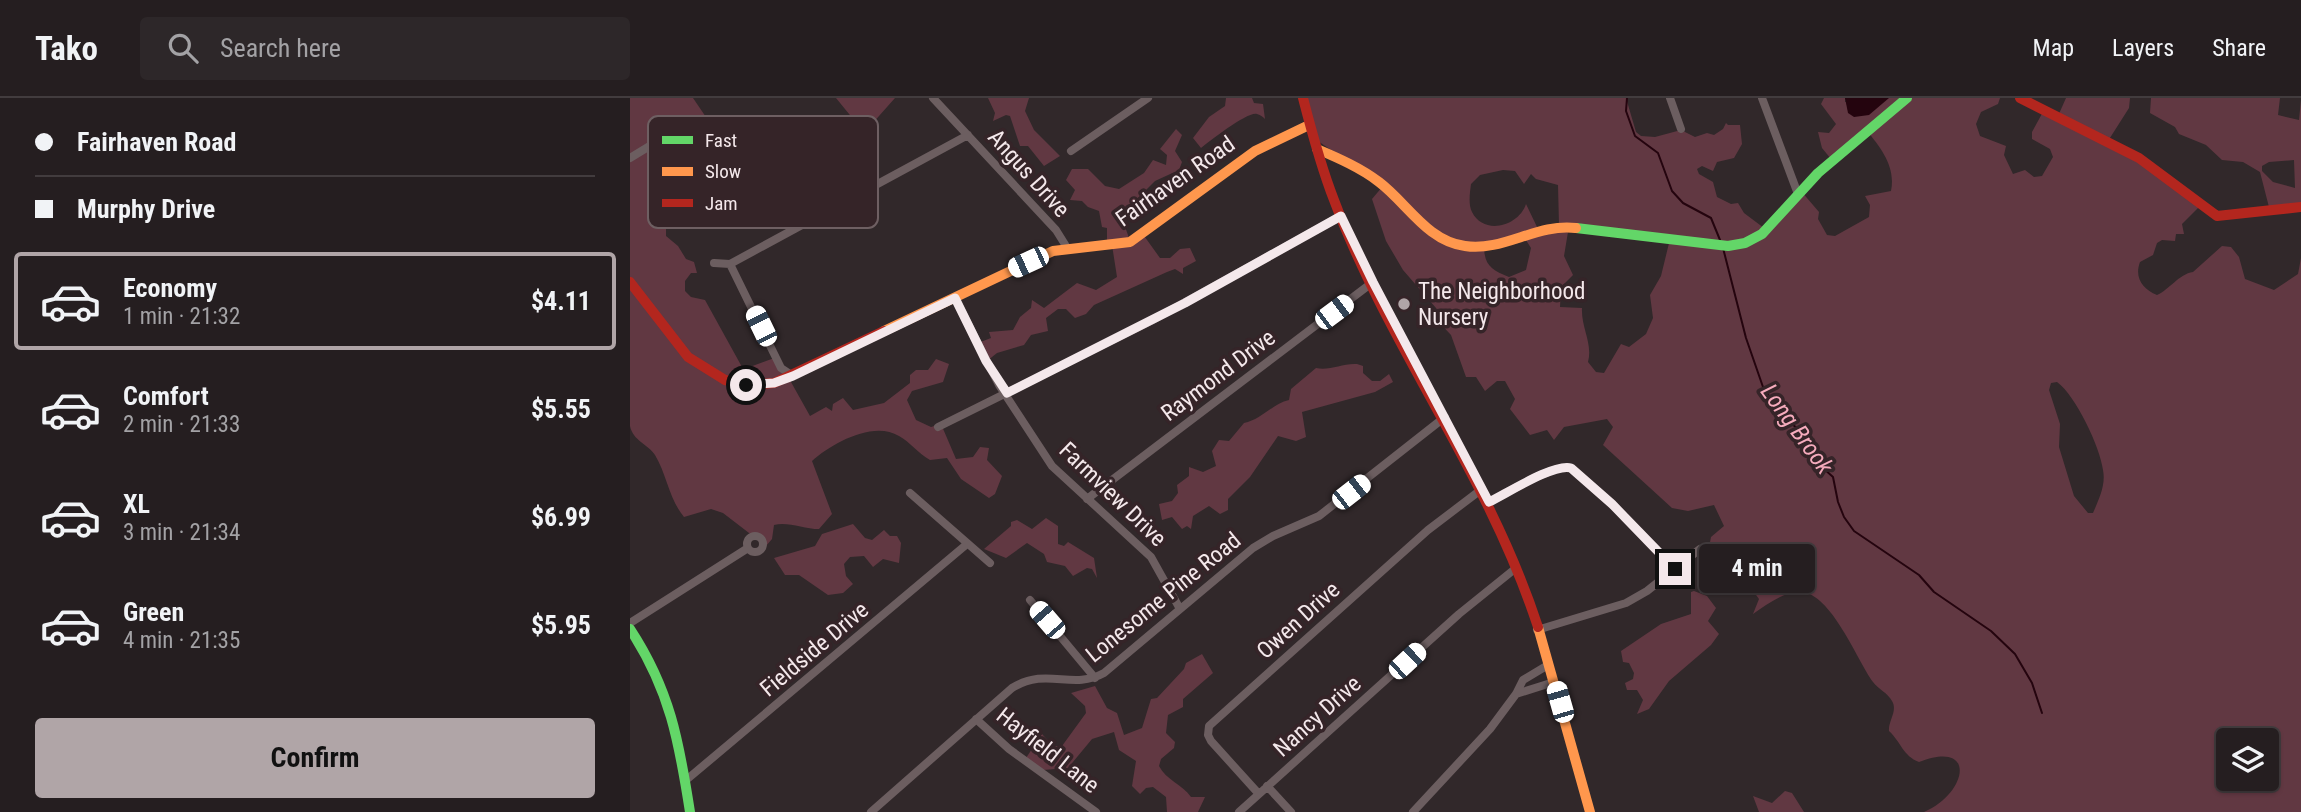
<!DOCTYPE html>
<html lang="en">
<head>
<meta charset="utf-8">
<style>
  :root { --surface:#251e20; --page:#2d2729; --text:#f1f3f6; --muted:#a3a2a5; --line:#423c3e; --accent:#b0a5a7 }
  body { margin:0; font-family:"Roboto Condensed",sans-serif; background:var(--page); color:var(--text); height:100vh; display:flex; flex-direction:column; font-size:26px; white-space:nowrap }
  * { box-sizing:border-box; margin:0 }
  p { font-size:23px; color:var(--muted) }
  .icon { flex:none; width:38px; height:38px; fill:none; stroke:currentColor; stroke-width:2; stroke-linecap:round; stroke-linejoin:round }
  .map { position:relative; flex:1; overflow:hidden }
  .sheet { display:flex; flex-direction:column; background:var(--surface); width:630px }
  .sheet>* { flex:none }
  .guide { display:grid; align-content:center; height:154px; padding:0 35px; background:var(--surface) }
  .fabs { position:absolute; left:1586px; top:630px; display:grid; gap:14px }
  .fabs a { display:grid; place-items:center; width:63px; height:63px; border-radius:7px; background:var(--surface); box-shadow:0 2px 5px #0004,0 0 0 2px var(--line); font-size:35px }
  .end { position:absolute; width:32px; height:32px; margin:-16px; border:9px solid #f4e8eb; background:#111; box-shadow:0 0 0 4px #111 }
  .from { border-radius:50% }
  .bubble { position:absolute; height:49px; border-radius:7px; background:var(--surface); box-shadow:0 2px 5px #0004,0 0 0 2px var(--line); font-size:23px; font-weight:700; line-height:49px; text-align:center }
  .car { position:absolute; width:21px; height:42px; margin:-21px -10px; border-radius:9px; box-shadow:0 0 5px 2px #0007; background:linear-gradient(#fff 24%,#345 0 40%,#fff 0 76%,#345 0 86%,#fff 0) }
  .guide b { display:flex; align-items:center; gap:24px; height:66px; font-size:26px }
  .guide b+b { border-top:2px solid var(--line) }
  .guide i { width:18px; height:18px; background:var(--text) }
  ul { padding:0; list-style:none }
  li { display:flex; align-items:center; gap:21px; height:98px; margin:0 14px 10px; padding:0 21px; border:4px solid transparent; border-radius:7px }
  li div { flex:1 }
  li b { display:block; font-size:26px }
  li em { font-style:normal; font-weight:700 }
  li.current { border-color:var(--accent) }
  li>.icon { width:63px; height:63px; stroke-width:1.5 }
  .button { display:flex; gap:14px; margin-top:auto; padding:14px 35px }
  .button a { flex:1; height:80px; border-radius:7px; background:var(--accent); color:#111; font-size:28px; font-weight:700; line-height:80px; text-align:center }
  header { display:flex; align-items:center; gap:42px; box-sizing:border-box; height:98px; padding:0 35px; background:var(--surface); border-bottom:2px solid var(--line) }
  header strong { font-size:33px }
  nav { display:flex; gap:38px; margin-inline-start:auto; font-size:24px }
  .search { width:490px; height:63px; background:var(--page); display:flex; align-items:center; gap:18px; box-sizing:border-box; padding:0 24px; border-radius:7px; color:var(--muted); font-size:26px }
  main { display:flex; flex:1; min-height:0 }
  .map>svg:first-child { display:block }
  .green { fill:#613842; fill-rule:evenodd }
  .water { fill:#24040e }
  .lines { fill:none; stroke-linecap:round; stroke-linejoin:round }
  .stream { stroke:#24040e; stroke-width:2 }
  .street { stroke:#6c5e60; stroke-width:8 }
  .fast { stroke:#63d668; stroke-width:10 }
  .slow { stroke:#ff974d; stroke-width:10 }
  .jam { stroke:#b3261e; stroke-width:10 }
  .route { stroke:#f4e8eb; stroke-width:9 }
  .poi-dot { fill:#b0a5a7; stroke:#352428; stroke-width:2.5 }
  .labels { text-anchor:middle; stroke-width:7; stroke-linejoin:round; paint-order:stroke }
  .street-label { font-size:23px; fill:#f4e8eb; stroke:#352428 }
  .poi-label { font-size:23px; fill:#f4e8eb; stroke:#352428; text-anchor:start }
  .water-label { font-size:24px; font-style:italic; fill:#f6acbd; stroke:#352428 }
  .key { fill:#352428; stroke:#6e5f62; stroke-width:2 }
  .key-label { font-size:19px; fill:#f4e8eb }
</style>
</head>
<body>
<header>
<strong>Tako</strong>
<div class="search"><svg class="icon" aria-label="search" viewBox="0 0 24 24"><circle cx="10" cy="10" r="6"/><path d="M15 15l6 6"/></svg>Search here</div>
<nav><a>Map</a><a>Layers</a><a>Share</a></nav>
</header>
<main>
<section class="sheet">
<div class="guide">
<b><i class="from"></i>Fairhaven Road</b>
<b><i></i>Murphy Drive</b>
</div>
<ul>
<li class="current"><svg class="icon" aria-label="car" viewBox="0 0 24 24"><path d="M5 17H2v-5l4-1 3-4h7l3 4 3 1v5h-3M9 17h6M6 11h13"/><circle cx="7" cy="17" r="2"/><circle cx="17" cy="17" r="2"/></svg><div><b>Economy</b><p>1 min · 21:32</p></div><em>$4.11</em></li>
<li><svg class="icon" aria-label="car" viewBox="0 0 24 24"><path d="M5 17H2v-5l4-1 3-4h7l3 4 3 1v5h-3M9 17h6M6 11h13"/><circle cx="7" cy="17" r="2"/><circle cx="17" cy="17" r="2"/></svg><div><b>Comfort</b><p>2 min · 21:33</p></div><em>$5.55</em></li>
<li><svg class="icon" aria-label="car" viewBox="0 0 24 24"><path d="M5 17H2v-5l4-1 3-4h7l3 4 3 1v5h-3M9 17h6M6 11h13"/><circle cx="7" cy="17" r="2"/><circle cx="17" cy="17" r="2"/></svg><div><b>XL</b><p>3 min · 21:34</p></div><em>$6.99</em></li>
<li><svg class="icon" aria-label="car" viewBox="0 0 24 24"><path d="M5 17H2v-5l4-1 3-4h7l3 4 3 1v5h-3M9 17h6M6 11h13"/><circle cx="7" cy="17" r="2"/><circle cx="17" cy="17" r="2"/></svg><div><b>Green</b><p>4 min · 21:35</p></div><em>$5.95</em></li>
</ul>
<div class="button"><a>Confirm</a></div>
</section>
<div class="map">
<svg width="1671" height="714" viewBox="0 0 1671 714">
  <rect width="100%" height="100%" fill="#31282a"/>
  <path class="green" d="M0,0H63L116,78L123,76C127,85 124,91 118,98L103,90L82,99L70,95L64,76L50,69L44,71L41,76L49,100L36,130V138L48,148L56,161L64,164L67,175H61L55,183V193L61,199L75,202L112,269L117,270L147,259L180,318L196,309L202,313L203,306L213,300L223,312L254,305L280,285V277L286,272H298L306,261L319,266L313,284L282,293L277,302L286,322L301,329L311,326L326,361L343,359L350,349L359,350L357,362L372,378L365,396L359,400L331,381L317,360L300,362C288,355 280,344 269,338C243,322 201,346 182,363L202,416L189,431C174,431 157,423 144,427L142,441L136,448L93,415L81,411L54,419C39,401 37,377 25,357C18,346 3,343 0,328Z
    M206,0H265L241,27L228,32L224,29L228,27Z
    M358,0H399L395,13L404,32L430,58L414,68L398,48H390L380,18L376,17L363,23L365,15Z
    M596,0H622L624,5L633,6L635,21C633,19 631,17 627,16C618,13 580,43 571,50L563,40L579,19L595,8Z
    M674,0H996L1006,34L1011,38L1025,39L1051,32L1065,39L1077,35L1084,37L1093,31L1096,25L1098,27H1110L1112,46L1104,60L1087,64L1083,73L1072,68L1067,71L1069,76L1083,84L1087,99L1101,106L1108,105L1114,115L1134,130L1171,93L1189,114L1188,121L1197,137L1205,138L1239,119L1240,107L1235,98L1261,93C1266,69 1251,50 1237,33L1201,61L1192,50L1188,34L1199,35L1206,26L1191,6L1194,0H1215V4L1258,0H1370L1368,6L1351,14L1346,26L1350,38L1376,48L1374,57L1383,76L1395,72L1404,79L1412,78L1423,59L1420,51L1402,41V34L1414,12L1428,18L1436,0H1500L1499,10L1478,43L1570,108L1552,126L1554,136H1546L1545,143L1532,142L1527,145L1523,157L1510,164C1504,180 1513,191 1527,197C1539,192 1549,176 1563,174L1592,148L1601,149L1609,159L1615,181L1644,192L1668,176L1671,160V714H1294C1338,695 1347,641 1289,664C1273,658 1271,644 1259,633C1258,623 1268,613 1262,603C1258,595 1248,591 1243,584C1227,562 1201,495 1171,494C1154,493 1136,507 1123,516L1129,501L1121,490L1119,476L1107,460L1101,459L1088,466L1078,455L1081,439L1094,428L1084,407L1058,413L1042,410L973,347L983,329L977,321L934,329L924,342L917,332L900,337L880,311L885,301L875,283H867L855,293L846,279H836L821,237L806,221V210L773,172L756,143L742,101L753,88L688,43ZM873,72L885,73L894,86L901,76L906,81L928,87L929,127L908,131L896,106C889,128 854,138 842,114C838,106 840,94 841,86L850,77ZM939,128L1040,141L1031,178L1020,197L1023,220L1016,236L999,249L991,246L974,275L966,274L958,264C963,245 951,230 952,210L930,209L931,189L943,177L934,158ZM892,136L901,150L896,172L879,179C861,172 854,167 854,147ZM1427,284C1446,298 1470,349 1473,372C1476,387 1469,401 1463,415H1458L1444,398L1429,349L1430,326L1419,292L1421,285ZM1598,642H1636V681H1598Z
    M1521,0H1650L1648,17L1669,22L1671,2V108L1640,113L1630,74L1613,64L1592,62L1576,47L1549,36L1545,29L1520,15ZM1664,62L1665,90L1643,84L1632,73V68L1639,64Z
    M546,31L552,37L545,53L552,64L549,72L525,83L491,117L499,140L512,135L530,160H540L550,151L560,150L566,163L553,170V176L545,171L537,174L464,207L456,216L445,220L436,211H428L416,220L418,233L401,237L394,247L367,255L357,263L348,245L361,240L359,234L383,232L390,219L401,210L402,202L414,210L447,185L466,192L487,179L482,147L477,145V130L472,129L469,113L458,109L452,103L440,102L445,92L436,82L442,71H458L475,88L489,91L514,75L523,62L536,67L537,57L530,51Z
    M727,266L733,268V275L742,283H750L759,276L763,284L745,294L672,314L676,339L666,343L648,338L620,379L598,401V412L590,416L579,408L563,418L561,431L557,428L552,431L542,419L532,422L529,406L542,403L548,395L547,387L559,378V369L573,374L586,368L582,353L589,342L599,343L614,325C631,322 642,306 659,302L661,291L686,270C700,273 712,265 727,266Z
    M416,420L428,428V446L434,448L438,444L464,460L467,480L462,471L457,470L443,478L435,468L417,464L414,456L397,445L376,460L354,451L381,428V424L387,422L402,431Z
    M223,426L235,440L242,442L254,432L260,438H267L271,445L269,465L253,461L243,469L234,458L220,459L214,466L216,478L223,486L213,495L198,497L169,477H155L144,460L185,448L192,436Z
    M1064,493L1077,498L1086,510L1078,523L1089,536L1081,547L1039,583L1019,611L1007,616L1013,602L1007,592H997L995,585L1003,581L1004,575L999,565L993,564L991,553L1031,526L1061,516V494Z
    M572,556L583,575L553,601V609L538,617L536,635L545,644L544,650L531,661L529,668C536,682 552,686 561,699H575L568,714H537L536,699L523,689L516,690L510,696L502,688L506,663L489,652L484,634L462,641L438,670L413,672L396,660L412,636L423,648H432L456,615L455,608L441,595L465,588L477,610L487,615L494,637L512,630L521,601L527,600L554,571L556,565Z
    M1155,693L1162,695L1174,714H1129L1123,698L1142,705Z"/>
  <path class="water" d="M1215,0H1259L1239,17L1224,19L1218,15Z"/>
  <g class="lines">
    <path class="stream" d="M997,0L996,13L1005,38L1028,55L1042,93L1053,105L1081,120L1090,142
      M1093,150L1116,240L1133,289L1154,320L1180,340L1193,370L1203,379L1208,404L1214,419L1224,433L1289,477L1304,494L1361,533L1385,556L1402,585L1412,615"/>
    <path class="street" d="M303,0L426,132L436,148
      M1040,0L1051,31
      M1132,0L1168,96
      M441,53L518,0
      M0,60L41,35
      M84,165L100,166
      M100,166L338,37
      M100,166L151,270L163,278
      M325,200L369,287L422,368L521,459L550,511
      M308,329L521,223L711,118
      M280,395L360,465
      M457,401L743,184
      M859,404C876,396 924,365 941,370L982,406L1045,471
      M117 446a8 8 0 1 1 16 0a8 8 0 1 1-16 0Z
      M400,502L465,580
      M0,525L118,450
      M907,532L996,505L1017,493L1070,451
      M886,596L924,584
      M346,621L379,651L466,714
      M55,683L337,446
      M637,688L661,714
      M628,695L581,643L578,637L579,628L798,432L852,391
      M241,714L382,590C418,568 441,593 474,575L623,450L643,438L689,418L815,319
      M609,714L829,516L886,470
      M783,714L860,631L886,596L893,582L918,567"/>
    <path class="fast" d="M946,130L1098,148L1115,145L1132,136L1188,75L1277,0
      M0,531C40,592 49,643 60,714"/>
    <path class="slow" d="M687,51C708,60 731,70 749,84C777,105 797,143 835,148C873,154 907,125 946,130
      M254,233L423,153L500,144L625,53L679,27
      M908,529L960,714"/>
    <path class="jam" d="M673,0C682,35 691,69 704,102C760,251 858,375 908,529
      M1390,0L1509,60L1587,118L1671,109
      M0,184L58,259L95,282L118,287L144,285L254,233"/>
  </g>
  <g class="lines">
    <path class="route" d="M116,287L144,285L163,278L325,200L356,263L377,295L555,205L711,118L743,184L859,404C876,396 924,365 941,370L982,406L1045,471"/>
  </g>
  <circle class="poi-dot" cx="774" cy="206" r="7"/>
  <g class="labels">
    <g class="street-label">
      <text transform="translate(399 75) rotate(48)" y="8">Angus Drive</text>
      <text transform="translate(545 83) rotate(-35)" y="8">Fairhaven Road</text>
      <text transform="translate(588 277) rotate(-37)" y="8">Raymond Drive</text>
      <text transform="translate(483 396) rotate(44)" y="8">Farmview Drive</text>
      <text transform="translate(533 499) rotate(-39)" y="8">Lonesome Pine Road</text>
      <text transform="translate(668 522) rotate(-42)" y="8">Owen Drive</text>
      <text transform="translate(184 551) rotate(-40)" y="8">Fieldside Drive</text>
      <text transform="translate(687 618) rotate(-42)" y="8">Nancy Drive</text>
      <text transform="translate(418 652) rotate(38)" y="8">Hayfield Lane</text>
    </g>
    <g class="poi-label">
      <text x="788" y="201">The Neighborhood<tspan x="788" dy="26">Nursery</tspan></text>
    </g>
    <g class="water-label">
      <text transform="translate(1167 331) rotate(54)" y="8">Long Brook</text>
    </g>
  </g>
  <rect x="18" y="18" width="230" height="112" rx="10" class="key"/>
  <rect x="32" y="38" width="31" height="8" fill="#63d668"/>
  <rect x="32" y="69" width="31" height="9" fill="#ff974d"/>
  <rect x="32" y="101" width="31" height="8" fill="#b3261e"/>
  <g class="key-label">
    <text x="75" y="49">Fast</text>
    <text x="75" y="80">Slow</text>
    <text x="75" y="112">Jam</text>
  </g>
</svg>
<div class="fabs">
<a><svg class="icon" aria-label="layers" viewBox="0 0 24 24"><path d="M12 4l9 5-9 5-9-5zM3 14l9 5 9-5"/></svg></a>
</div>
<i class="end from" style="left:116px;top:287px"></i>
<i class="end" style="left:1045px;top:471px"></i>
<div class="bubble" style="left:1069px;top:446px;width:116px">4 min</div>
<i class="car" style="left:398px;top:164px;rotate:245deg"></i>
<i class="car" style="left:704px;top:214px;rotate:53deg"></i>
<i class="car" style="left:131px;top:228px;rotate:334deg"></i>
<i class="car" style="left:721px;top:394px;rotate:52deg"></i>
<i class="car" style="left:417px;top:522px;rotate:319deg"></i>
<i class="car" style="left:777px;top:563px;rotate:47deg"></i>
<i class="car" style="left:930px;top:604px;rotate:344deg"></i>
</div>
</main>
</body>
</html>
